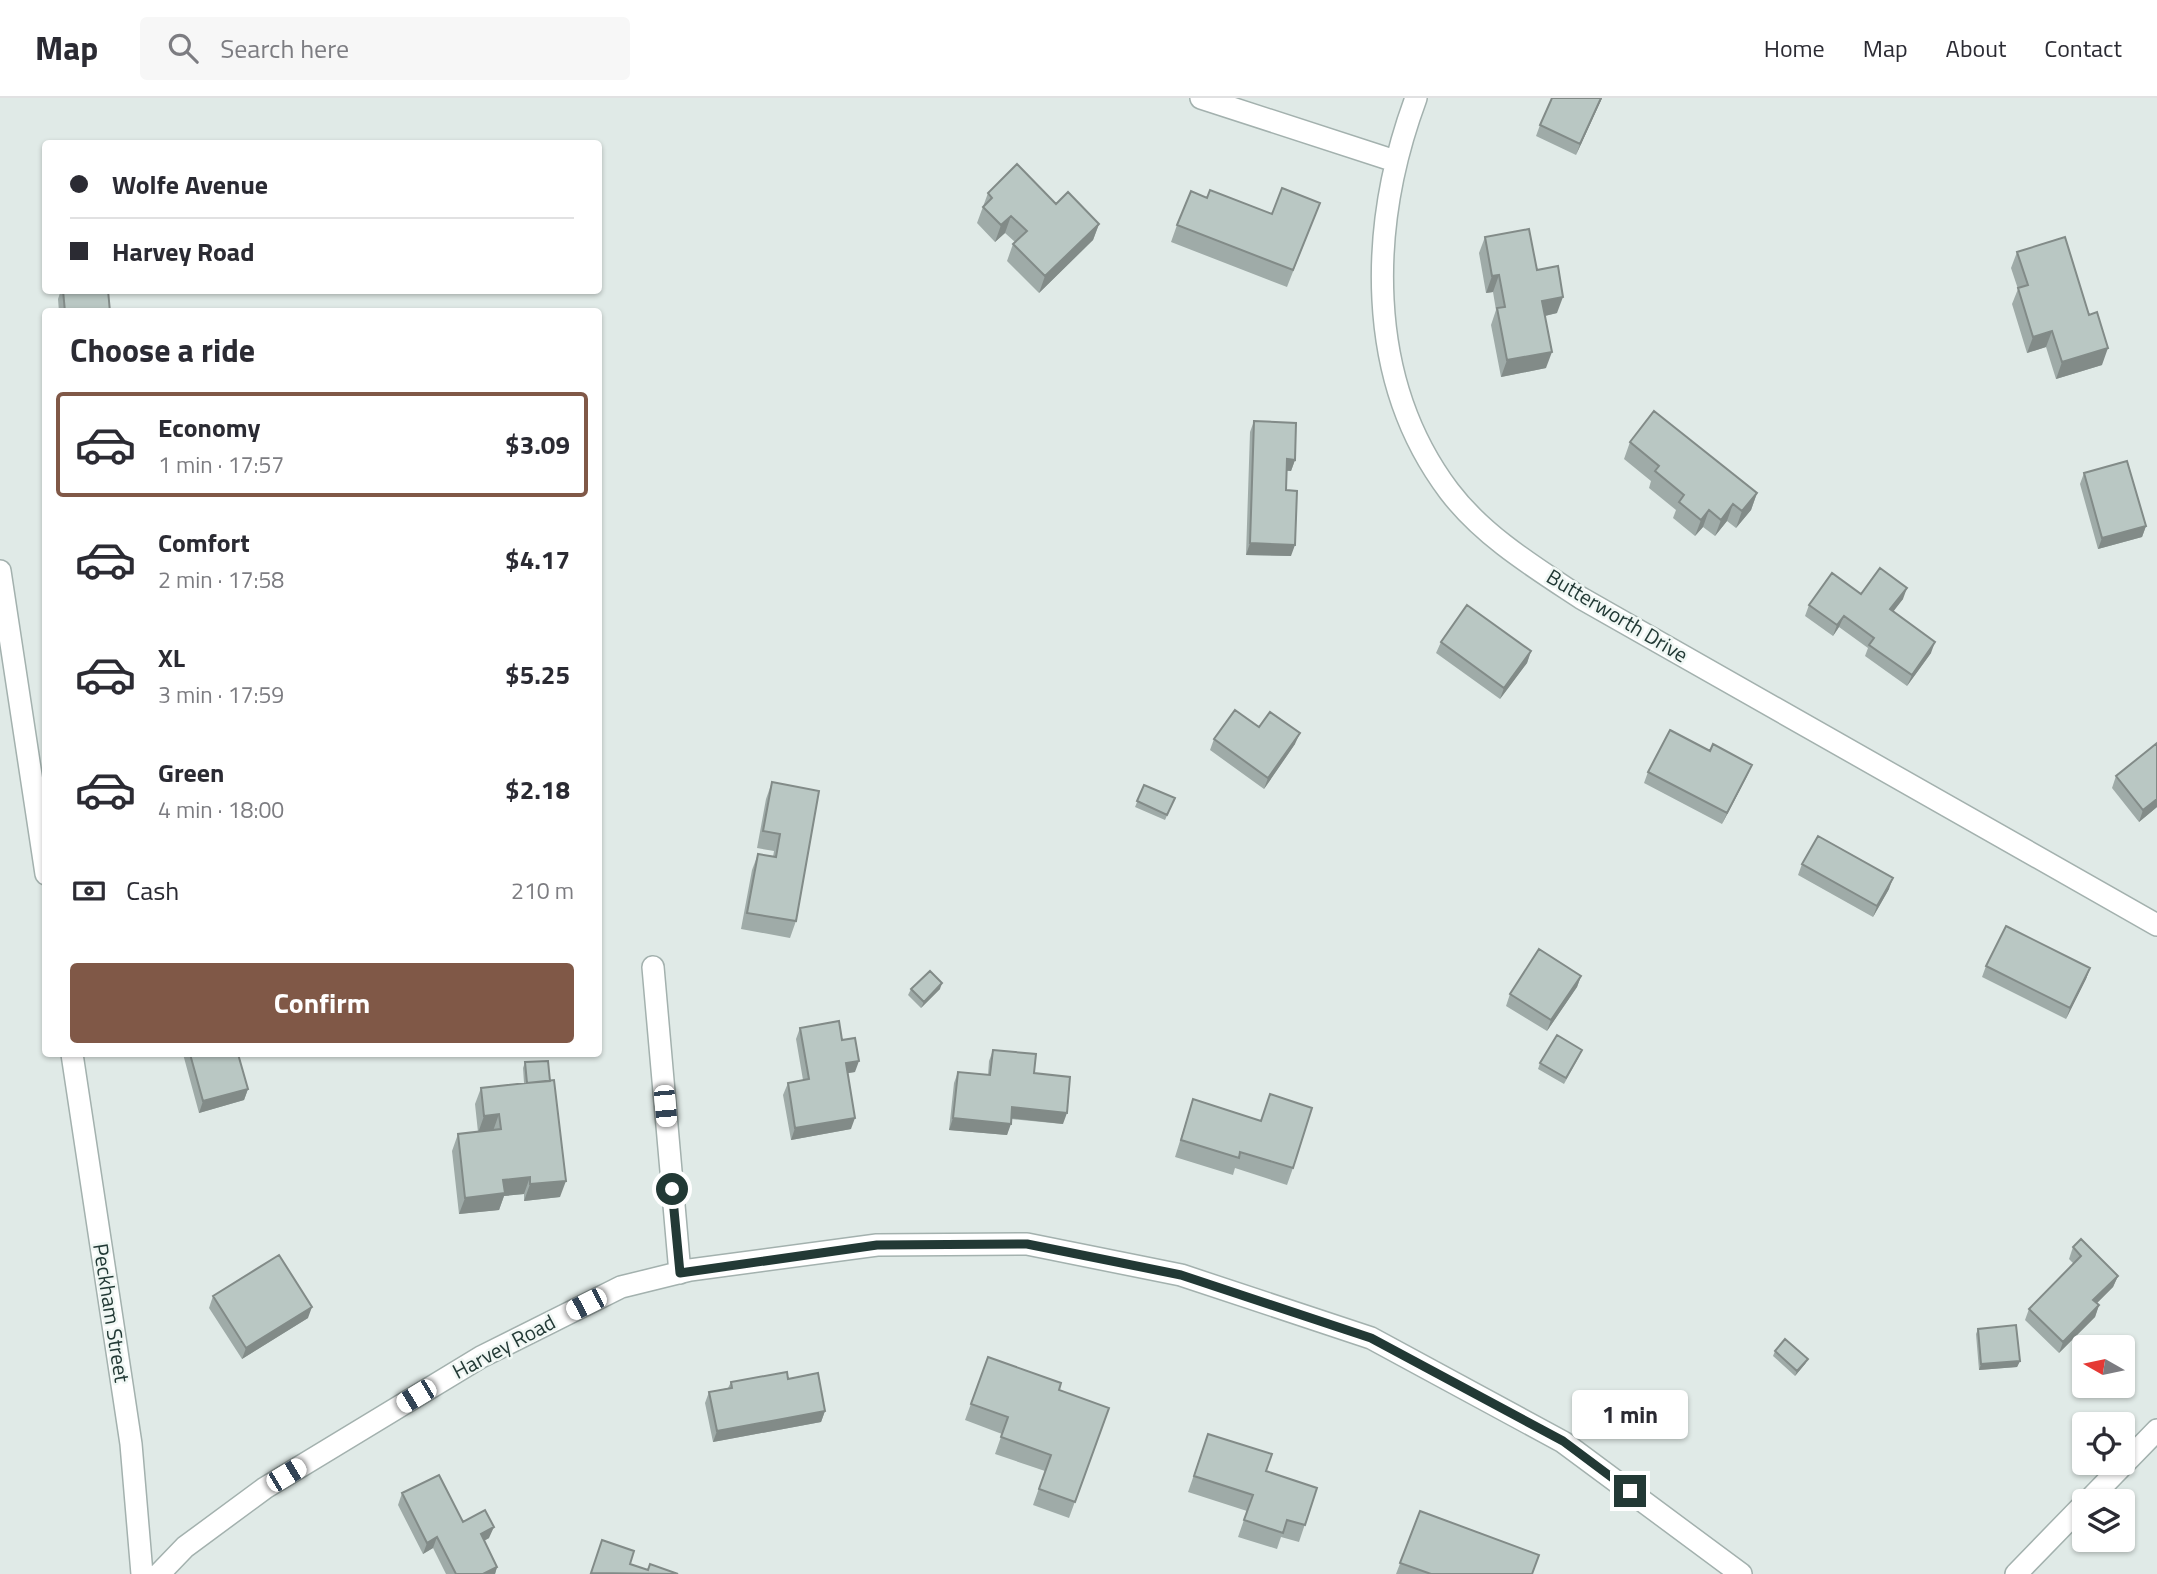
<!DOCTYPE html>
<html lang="en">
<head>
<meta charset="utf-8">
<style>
  :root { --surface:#fff; --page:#f7f7f7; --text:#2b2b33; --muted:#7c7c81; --line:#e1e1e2; --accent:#805847 }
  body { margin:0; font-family:"Titillium Web",sans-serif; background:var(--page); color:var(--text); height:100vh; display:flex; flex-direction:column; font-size:26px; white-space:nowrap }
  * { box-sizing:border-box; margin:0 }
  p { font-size:23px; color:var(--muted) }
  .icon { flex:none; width:38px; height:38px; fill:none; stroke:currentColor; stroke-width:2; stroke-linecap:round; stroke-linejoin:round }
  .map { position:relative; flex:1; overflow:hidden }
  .panel { position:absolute; left:42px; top:210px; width:560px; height:749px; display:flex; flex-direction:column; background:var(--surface); border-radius:7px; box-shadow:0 2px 5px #0004 }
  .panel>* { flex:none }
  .guide { position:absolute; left:42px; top:42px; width:560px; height:154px; border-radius:7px; box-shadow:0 2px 5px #0004; display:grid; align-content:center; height:154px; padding:0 28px; background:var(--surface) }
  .needle { width:46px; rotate:279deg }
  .fabs { position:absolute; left:2072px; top:1237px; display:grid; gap:14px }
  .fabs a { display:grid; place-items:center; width:63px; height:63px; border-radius:7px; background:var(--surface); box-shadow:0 2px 5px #0004; font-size:35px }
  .end { position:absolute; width:32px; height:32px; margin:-16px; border:9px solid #223935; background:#fff; box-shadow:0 0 0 4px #fff }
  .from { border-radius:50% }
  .bubble { position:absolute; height:49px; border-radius:7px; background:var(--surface); box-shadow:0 2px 5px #0004; font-size:23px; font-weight:700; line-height:49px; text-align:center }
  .car { position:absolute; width:21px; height:42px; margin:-21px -10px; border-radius:9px; box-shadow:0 0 5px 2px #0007; background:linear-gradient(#fff 24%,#345 0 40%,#fff 0 76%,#345 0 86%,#fff 0) }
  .guide b { display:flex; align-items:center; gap:24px; height:66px; font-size:26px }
  .guide b+b { border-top:2px solid var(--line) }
  .guide i { width:18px; height:18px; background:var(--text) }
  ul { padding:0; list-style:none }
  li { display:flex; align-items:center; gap:21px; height:105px; margin:0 14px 10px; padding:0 14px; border:4px solid transparent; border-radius:7px }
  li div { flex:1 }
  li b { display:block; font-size:26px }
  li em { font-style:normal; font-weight:700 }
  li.selected { border-color:var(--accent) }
  li>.icon { width:63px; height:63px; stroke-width:1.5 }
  h2 { padding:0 28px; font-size:32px; line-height:84px }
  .pay { display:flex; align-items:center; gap:18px; height:77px; padding:0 28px; font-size:26px }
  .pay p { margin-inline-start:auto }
  .action { display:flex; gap:14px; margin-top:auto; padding:14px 28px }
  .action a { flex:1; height:80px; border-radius:7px; background:var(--accent); color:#fff; font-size:28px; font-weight:700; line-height:80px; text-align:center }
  header { display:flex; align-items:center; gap:42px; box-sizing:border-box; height:98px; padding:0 35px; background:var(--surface); border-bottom:2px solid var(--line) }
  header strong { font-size:33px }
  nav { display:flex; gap:38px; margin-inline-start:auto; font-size:24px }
  .search { width:490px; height:63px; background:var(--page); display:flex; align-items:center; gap:18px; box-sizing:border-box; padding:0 24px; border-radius:7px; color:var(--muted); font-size:26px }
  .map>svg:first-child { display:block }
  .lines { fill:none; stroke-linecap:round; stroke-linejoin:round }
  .street-casing { stroke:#a3b1ae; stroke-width:24 }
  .street { stroke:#fff; stroke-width:21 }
  .wall { fill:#9faba8 }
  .shaded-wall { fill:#828b88 }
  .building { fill:#b9c7c3; stroke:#828b88; stroke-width:2 }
  .route { stroke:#223935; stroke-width:9 }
  .labels { text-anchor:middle; stroke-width:5; stroke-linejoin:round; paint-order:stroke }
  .street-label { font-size:21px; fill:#223935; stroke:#f0f7f4 }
</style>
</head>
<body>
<header>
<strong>Map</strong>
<div class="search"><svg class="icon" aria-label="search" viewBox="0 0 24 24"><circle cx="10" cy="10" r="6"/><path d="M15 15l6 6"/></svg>Search here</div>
<nav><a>Home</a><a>Map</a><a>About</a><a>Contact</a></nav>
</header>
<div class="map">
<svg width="2157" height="1476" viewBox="0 0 2157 1476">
  <rect width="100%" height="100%" fill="#e0eae7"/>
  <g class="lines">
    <defs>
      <path id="street" d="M1201,0L1395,63
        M1416,0C1369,127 1364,280 1449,393C1483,438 1534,469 1581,500L2157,827
        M0,473L46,776
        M653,869L680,1175
        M72,956L131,1346L142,1476
        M2087,1404L2157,1332
        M159,1476L185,1449L265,1390L481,1259L621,1189L690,1172L877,1147L1027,1146L1181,1177L1371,1240L1563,1344L1741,1476
        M2016,1476L2084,1406"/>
    </defs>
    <use href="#street" class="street-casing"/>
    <use href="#street" class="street"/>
  </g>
  <path class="wall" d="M1602,0L1576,57L1536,38L1540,27Z
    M988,95L1056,106L1099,126L1093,142L1039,195L1007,163L1013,146L1015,144L1005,135L995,144L977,125Z
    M1207,100L1272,116L1320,105L1287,189L1171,144L1177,127Z
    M1485,139L1537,172L1557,215L1545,218L1546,270L1501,279L1491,227L1496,212L1493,194L1486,195L1479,155Z
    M2017,154L2102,267L2056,281L2046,249L2027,255L2012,206L2018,191L2011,170Z
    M61,192H108L110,214H59L58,201Z
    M1254,323L1295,362L1291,373H1287L1286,392L1291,458L1246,457L1250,334Z
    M1630,344L1757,395L1751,412L1736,430L1727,423L1715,438L1703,429L1695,438L1673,420L1676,412L1649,390L1651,383L1624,361Z
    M2084,375L2146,428L2142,439L2098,451L2080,386Z
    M1861,496L1903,501L1893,513L1931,555L1907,588L1865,558L1868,550L1839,529L1833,538L1805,518L1809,507Z
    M1441,544L1531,553L1527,565L1500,601L1436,555Z
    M1259,629L1295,646L1264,691L1210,652L1214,641Z
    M1648,674L1747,678L1722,726L1644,685Z
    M2116,678L2157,709L2139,724L2112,690Z
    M772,684L796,823L790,840L741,831L752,772L758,756L773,759L774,753L757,750L766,701Z
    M1144,687L1175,700L1165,722L1135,709Z
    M1802,766L1889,791L1873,819L1798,777Z
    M1986,868L2090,870L2086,881L2066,921L1982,879Z
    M1581,878L1577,889L1547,933L1506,908L1510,896Z
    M911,891H940L921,910L908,897Z
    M800,930L842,942L855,974L848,975L851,1031L791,1042L783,997L788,985L803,982L796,941Z
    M993,952L1034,975L1063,1026L1011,1021L1007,1037L949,1032L954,985L958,974L988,977L989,963Z
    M183,956H238L248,991L244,1002L199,1015Z
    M1580,957L1564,986L1538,971L1540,965Z
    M525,964L560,1099L524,1103V1096L504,1098L499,1112L459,1116L452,1053L458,1036L478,1034L475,1006L481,990L524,985L523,970Z
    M1270,996L1293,1070L1287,1087L1235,1070L1233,1077L1175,1059L1193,1001L1261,1023Z
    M2073,1149L2118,1178L2113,1189L2097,1205L2099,1207L2095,1219L2059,1255L2025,1222L2029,1211L2074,1166L2069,1161Z
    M213,1198L308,1220L242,1261L209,1210Z
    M1978,1231L2020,1263L2017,1269L1979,1272L1976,1236Z
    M1775,1253L1808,1261L1805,1266L1795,1278L1773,1258Z
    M988,1259L1059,1292L1109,1310L1069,1420L1033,1407L1045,1373L995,1356L1002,1336L965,1322Z
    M731,1284L825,1313L821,1324L713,1344L705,1305L709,1294L728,1290Z
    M1208,1336L1266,1373L1317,1390L1299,1444L1281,1439L1277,1451L1238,1439L1247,1413L1188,1394Z
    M402,1395L463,1424L489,1440L484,1443L497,1469L495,1476H446L433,1450L423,1456L398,1407Z
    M1420,1413L1532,1476H1396Z"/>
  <path class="shaded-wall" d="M1601,0H1602L1576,57L1580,46Z
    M1011,118L1005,135L995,144L1001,127Z
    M1099,126L1093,142L1039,195L1045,178Z
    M1499,177L1493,194L1486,195L1492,178Z
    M1563,199L1557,215L1536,220L1542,203Z
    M2052,233L2046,249L2027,255L2033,239Z
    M2108,250L2102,267L2056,281L2062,264Z
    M1552,254L1546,270L1501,279L1507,262Z
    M1287,361L1295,362L1291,373L1283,372Z
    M1757,395L1751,412L1736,430L1742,413Z
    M1733,406L1727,423L1715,438L1721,422Z
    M1709,412L1703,429L1695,438L1701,422Z
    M2146,428L2142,439L2098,451L2102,440Z
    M1250,445L1295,447L1291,458L1246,457Z
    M1907,490L1903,501L1886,523L1890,511Z
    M1844,518L1839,529L1833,538L1837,527Z
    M1935,544L1931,555L1907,588L1912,577Z
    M1531,553L1527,565L1500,601L1504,590Z
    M1300,635L1295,646L1264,691L1268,680Z
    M1752,667L1747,678L1722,726L1727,715Z
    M2157,701V709L2139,724L2143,712Z
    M1893,780L1889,791L1873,819L1877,808Z
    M2090,870L2086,881L2066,921L2070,910Z
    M1581,878L1577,889L1547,933L1551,922Z
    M942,885L940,891L921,910L924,904Z
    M859,963L855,974L842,976L846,965Z
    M248,991L244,1002L199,1015L203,1003Z
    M1012,1009L1067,1015L1063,1026L1008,1020Z
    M499,1016L493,1033L478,1035L484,1018Z
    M855,1020L851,1031L791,1042L795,1030Z
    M953,1020L1011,1026L1007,1037L949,1032Z
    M530,1079L524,1096L504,1098L499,1112L459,1116L465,1100L503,1082Z
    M566,1083L560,1099L524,1103L530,1086Z
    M2118,1178L2113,1189L2089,1213L2093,1202Z
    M2099,1207L2095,1219L2059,1255L2063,1244Z
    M312,1209L308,1220L242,1261L246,1250Z
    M1808,1261L1805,1266L1795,1278L1797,1273Z
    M2020,1263L2017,1269L1979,1272L1981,1266Z
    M825,1313L821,1324L713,1344L717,1333Z
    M494,1429L489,1440L476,1447L481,1436Z
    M437,1439L433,1450L423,1456L427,1445Z
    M497,1469L495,1476H483Z"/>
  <path class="building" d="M1552,0H1601L1580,46L1540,27Z
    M1017,66L1056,106L1068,94L1099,126L1045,178L1013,146L1027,133L1011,118L1001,127L983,109L992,100L988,95Z
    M1282,90L1320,105L1293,172L1177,127L1191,93L1207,100L1210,92L1272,116Z
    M1529,131L1537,172L1558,168L1563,199L1542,203L1552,254L1507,262L1497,210L1505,209L1499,177L1492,178L1485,139Z
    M2065,139L2089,217L2097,214L2108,250L2062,264L2052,233L2033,239L2018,190L2028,187L2017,154Z
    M63,192H108L110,214H65Z
    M1654,313L1757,395L1742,413L1733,406L1721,422L1709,412L1701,422L1679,404L1684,397L1655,373L1659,368L1630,344Z
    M1254,323L1296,325L1295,362L1287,361L1286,392L1297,393L1295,447L1250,445Z
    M2127,363L2146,428L2102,440L2084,375Z
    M1880,470L1907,490L1890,511L1935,544L1912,577L1869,547L1874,540L1844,518L1837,527L1809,507L1832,475L1861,496Z
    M1467,507L1531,553L1504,590L1441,544Z
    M1235,612L1259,629L1270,614L1300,635L1268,680L1214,641Z
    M1670,632L1710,653L1713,646L1752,667L1727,715L1648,674Z
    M2157,645V701L2143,712L2116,678Z
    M772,684L819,693L796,823L747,815L758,756L776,759L780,736L763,733Z
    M1144,687L1175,700L1167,717L1137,703Z
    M1818,738L1893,780L1877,808L1802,766Z
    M2006,828L2090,870L2070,910L1986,868Z
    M1539,851L1581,878L1551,922L1510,896Z
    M930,873L942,885L924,904L911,891Z
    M839,923L842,942L855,940L859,963L846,965L855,1020L795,1030L788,985L809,981L800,930Z
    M1557,937L1582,952L1566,980L1540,965Z
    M993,952L1036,956L1034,975L1070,979L1067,1015L1012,1009L1011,1026L953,1020L958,974L990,977Z
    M190,956H238L248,991L203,1003Z
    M548,963L550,983L527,985L525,964Z
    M554,982L566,1083L530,1086V1079L503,1082L505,1095L465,1100L458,1036L501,1031L499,1016L484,1018L481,990Z
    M1270,996L1312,1010L1293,1070L1240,1054L1239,1060L1181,1042L1193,1001L1261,1023Z
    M2081,1141L2118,1178L2093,1202L2099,1207L2063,1244L2029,1211L2081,1158L2073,1149Z
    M279,1157L312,1209L246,1250L213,1198Z
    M2016,1227L2020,1263L1981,1266L1978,1231Z
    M1785,1241L1808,1261L1797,1273L1775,1253Z
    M988,1259L1061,1285L1059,1292L1109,1310L1075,1404L1039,1391L1051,1357L1001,1339L1008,1319L971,1306Z
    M787,1274L788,1281L818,1275L825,1313L717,1333L709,1294L732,1290L731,1284Z
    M1208,1336L1272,1356L1266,1373L1317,1390L1305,1427L1287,1422L1283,1435L1244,1422L1253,1397L1194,1378Z
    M439,1377L463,1424L485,1412L494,1429L481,1436L497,1469L483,1476H456L437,1439L427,1445L402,1395Z
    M1420,1413L1539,1457L1532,1476H1431L1400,1465Z
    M602,1442L634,1453L630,1466L648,1472L650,1466L678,1476L591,1475Z"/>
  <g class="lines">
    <path class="route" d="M672,1091L680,1175L877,1147L1027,1146L1181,1177L1371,1240L1563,1343L1630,1393"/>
  </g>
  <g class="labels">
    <g class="street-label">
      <text transform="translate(1617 518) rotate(31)" y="7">Butterworth Drive</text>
      <text transform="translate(111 1215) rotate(81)" y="7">Peckham Street</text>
      <text transform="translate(504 1249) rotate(-28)" y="7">Harvey Road</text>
    </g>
  </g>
</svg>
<div class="fabs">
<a><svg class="needle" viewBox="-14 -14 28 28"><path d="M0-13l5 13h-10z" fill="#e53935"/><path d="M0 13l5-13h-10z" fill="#7c7c81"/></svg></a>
<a><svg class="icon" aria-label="locate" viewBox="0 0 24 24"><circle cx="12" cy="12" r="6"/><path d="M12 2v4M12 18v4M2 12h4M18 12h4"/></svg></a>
<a><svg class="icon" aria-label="layers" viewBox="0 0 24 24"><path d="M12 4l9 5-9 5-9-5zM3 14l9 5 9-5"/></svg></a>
</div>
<i class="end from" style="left:672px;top:1091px"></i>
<i class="end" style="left:1630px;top:1393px"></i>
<div class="bubble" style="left:1572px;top:1292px;width:116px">1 min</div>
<i class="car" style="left:665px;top:1008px;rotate:175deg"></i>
<i class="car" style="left:586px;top:1206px;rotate:243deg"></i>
<i class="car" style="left:416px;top:1298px;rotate:239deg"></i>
<i class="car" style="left:286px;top:1377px;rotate:59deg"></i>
<div class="guide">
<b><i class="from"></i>Wolfe Avenue</b>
<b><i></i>Harvey Road</b>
</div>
<section class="panel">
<h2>Choose a ride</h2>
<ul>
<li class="selected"><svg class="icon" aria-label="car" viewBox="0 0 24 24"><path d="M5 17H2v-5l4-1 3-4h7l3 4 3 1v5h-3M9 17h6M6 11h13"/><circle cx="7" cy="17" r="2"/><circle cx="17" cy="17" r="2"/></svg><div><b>Economy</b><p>1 min · 17:57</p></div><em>$3.09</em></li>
<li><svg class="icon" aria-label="car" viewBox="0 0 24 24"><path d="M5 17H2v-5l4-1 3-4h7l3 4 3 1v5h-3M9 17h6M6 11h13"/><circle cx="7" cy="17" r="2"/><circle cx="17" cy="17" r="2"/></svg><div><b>Comfort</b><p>2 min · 17:58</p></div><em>$4.17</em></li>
<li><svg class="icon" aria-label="car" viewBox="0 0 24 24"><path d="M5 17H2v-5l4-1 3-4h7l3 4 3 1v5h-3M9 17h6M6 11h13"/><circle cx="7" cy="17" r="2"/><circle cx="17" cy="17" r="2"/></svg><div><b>XL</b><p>3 min · 17:59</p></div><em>$5.25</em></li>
<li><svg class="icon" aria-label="car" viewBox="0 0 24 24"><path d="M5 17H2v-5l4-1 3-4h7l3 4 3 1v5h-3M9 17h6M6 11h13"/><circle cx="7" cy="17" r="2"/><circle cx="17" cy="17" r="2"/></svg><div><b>Green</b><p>4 min · 18:00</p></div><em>$2.18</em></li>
</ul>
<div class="pay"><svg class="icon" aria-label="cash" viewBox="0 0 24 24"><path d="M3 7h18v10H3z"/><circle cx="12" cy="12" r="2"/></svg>Cash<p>210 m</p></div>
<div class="action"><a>Confirm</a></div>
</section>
</div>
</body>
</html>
